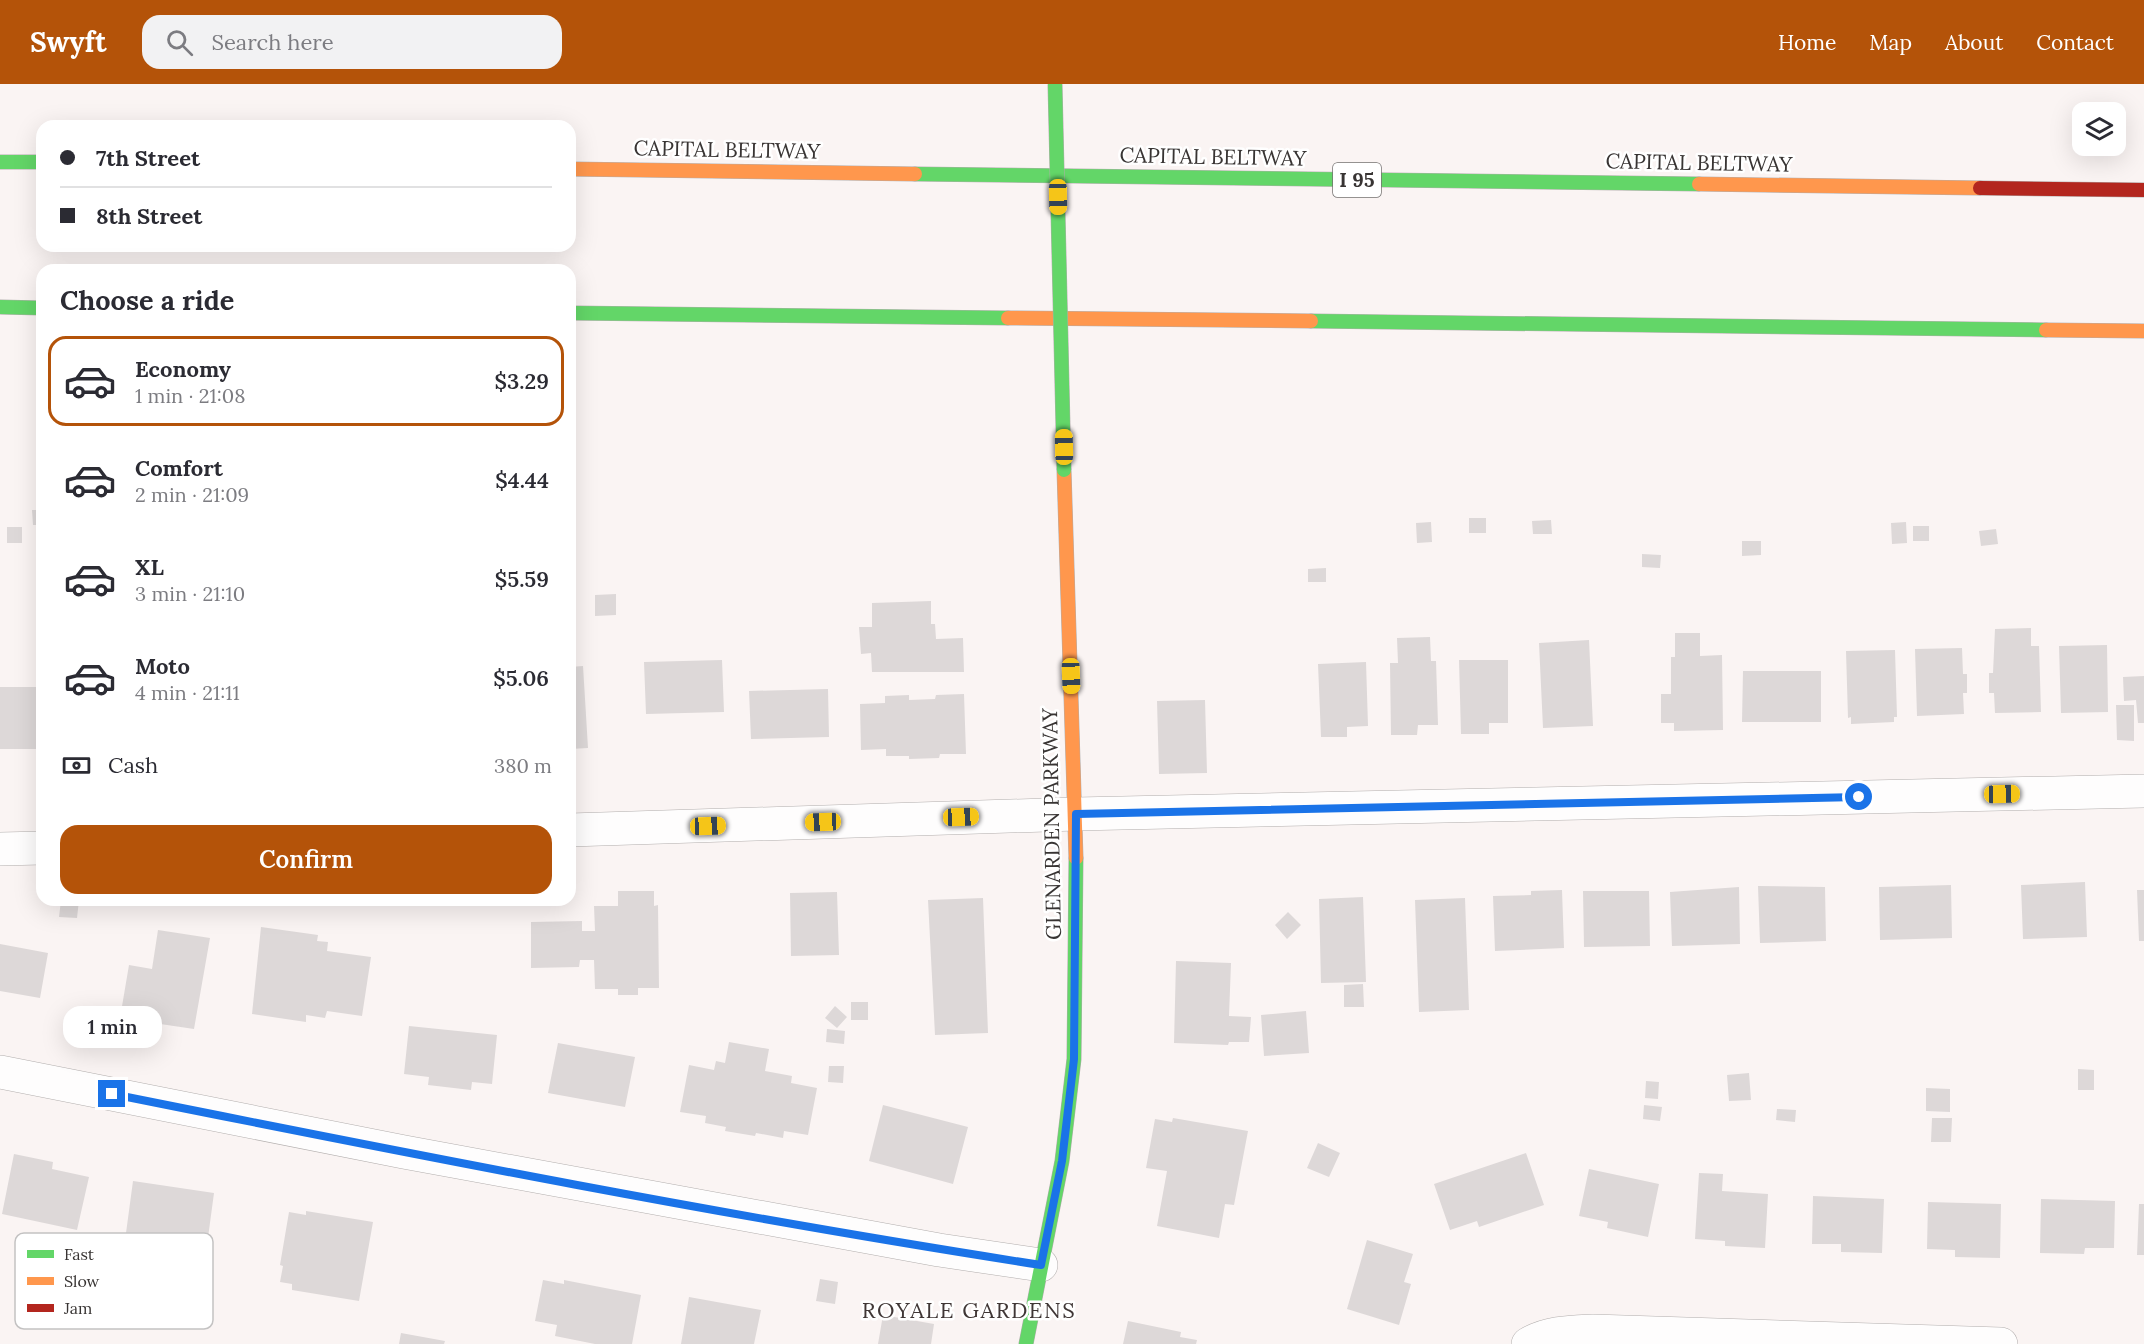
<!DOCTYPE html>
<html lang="en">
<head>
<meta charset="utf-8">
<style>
  :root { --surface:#fff; --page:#f2f2f3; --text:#2b2b33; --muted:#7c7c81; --line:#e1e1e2; --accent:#b45309 }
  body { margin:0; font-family:Lora,serif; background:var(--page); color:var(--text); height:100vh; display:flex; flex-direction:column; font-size:22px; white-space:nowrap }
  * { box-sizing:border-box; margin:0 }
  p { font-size:20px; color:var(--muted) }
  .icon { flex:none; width:33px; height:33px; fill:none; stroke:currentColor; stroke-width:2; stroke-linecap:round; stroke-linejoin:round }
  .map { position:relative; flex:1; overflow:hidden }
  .details { position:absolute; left:36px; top:180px; width:540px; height:642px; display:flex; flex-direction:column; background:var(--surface); border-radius:18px; box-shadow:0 6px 24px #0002 }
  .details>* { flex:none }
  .banner { position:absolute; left:36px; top:36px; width:540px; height:132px; border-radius:18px; box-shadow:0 6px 24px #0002; display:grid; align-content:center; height:132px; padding:0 24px; background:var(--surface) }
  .controls { position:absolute; left:2072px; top:18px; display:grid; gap:12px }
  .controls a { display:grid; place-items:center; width:54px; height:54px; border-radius:12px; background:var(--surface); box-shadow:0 6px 24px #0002; font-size:30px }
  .end { position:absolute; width:27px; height:27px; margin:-14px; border:8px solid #1a73e8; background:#fff; box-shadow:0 0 0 3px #fff }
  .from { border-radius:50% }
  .bubble { position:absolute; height:42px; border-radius:18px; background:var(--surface); box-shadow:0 6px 24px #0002; font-size:20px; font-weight:600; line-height:42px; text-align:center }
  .car { position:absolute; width:18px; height:36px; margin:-18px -9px; border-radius:8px; box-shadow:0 0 4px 2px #0007; background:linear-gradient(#f5c518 24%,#345 0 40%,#f5c518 0 76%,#345 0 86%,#f5c518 0) }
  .banner b { display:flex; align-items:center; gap:21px; height:57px; font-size:22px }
  .banner b+b { border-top:2px solid var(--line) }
  .banner i { width:15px; height:15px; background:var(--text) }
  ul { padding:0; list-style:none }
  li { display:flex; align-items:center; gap:18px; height:90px; margin:0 12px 9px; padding:0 12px; border:3px solid transparent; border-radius:18px }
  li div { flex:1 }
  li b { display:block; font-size:22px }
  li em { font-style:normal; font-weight:600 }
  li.current { border-color:var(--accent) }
  li>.icon { width:54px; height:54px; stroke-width:1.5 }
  h2 { padding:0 24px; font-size:27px; line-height:72px }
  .pay { display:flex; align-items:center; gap:15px; height:66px; padding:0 24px; font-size:22px }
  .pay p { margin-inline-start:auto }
  .primary-button { display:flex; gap:12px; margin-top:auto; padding:12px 24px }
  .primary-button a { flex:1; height:69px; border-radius:18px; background:var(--accent); color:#fff; font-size:24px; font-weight:600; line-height:69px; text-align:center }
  header { display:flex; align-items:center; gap:36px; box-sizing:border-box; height:84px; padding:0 30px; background:var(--accent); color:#fff }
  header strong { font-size:28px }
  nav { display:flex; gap:33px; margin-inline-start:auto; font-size:21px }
  .search { width:420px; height:54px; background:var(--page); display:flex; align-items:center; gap:15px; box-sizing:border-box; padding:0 21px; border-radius:18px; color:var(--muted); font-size:22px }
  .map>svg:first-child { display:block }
  .building { fill:#ddd8d8 }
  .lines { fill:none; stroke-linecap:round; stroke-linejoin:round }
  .street-casing { stroke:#b2aead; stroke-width:34 }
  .fast-casing { stroke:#b2aead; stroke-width:15 }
  .slow-casing { stroke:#b2aead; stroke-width:15 }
  .jam-casing { stroke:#b2aead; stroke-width:15 }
  .street { stroke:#fefdfd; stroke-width:33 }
  .fast { stroke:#63d668; stroke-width:14 }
  .slow { stroke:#ff974d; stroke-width:14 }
  .jam { stroke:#b3261e; stroke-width:14 }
  .fast-bridge-casing { stroke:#b2aead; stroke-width:15; stroke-linecap:butt }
  .fast-bridge { stroke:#63d668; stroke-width:14 }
  .route { stroke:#1a73e8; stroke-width:8 }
  .labels { text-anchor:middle; stroke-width:5; stroke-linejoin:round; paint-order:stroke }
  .shield { fill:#fff; stroke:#747170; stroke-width:1.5 }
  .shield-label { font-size:20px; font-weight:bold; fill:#383433 }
  .street-label { font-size:21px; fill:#383433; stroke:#fff }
  .neighbourhood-label { font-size:22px; letter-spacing:1.5px; fill:#403736; stroke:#fff }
  .key { fill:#fff; stroke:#c3c2c2; stroke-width:1.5 }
  .key-label { font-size:16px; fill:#383433 }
</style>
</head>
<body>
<header>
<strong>Swyft</strong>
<div class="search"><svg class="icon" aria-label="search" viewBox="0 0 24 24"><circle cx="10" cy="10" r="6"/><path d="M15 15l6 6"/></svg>Search here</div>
<nav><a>Home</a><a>Map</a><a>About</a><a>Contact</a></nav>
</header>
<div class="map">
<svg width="2144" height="1260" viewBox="0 0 2144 1260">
  <rect width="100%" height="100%" fill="#faf4f3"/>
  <path class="building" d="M32,426H42V441H33Z
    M1469,434H1486V449H1469Z
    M1551,436L1552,450H1533L1532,437Z
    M1431,438L1432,458L1417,459L1416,439Z
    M1906,438L1907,459L1892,460L1891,439Z
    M1913,442H1929V457H1913Z
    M7,443H22V459H7Z
    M1996,445L1998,460L1981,462L1979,447Z
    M1742,457H1761V471L1742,472Z
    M1642,470L1661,471L1660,484L1642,483Z
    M1326,484V498H1308V485Z
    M616,510V531L595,532V511Z
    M931,517V540H935L936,555L963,554L964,588H872L871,569L861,570L859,543H872V519Z
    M2031,544V562H2039L2041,628L1995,629L1994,609H1989V589H1993L1995,545Z
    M1675,549H1700V572L1722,571L1723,646L1674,647V639H1661V610H1671V573H1675Z
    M1430,553L1431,577H1436L1438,641H1418L1417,651H1391L1390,579H1398L1397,554Z
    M1589,556L1593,642L1543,644L1539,559Z
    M2107,561L2108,628L2061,629L2059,562Z
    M1962,564L1963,590H1967V609H1963L1964,630L1917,632L1915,565Z
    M1895,566L1897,633H1894V638L1851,640V633L1848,634L1846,567Z
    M722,576L724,628L646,630L644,578Z
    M1459,576H1508V639H1489V650H1461Z
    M1366,578L1368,642L1347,643V653H1321L1318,580Z
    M583,582L588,664L570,665V583Z
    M1743,587H1821V638H1742Z
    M2144,592V639H2138L2136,616L2124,617L2123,593Z
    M0,603H42V665H0Z
    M828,605L829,653L751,655L749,607Z
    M964,610L966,670H940L939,674L909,675V672H886V665L861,666L860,620L885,619V612L909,611V616L935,615L936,611Z
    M1205,616L1207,689L1159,690L1157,617Z
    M2116,621H2134V657L2117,656Z
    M2085,798L2087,853L2023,855L2021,801Z
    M1951,801L1952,854L1880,856L1879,803Z
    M1758,802L1825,803L1826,857L1760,859Z
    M1739,803L1740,860L1672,862L1670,808Z
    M1562,806L1564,864L1495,867L1493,812L1531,811V807Z
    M2137,806H2144V857H2139Z
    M618,807H654V822L658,821L659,904H638V911H618V905H595L594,876H580L579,883L531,884V838L582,837V847H595L594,822H618Z
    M1583,807H1649L1650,862L1584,863Z
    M837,808L839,871L791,872L790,809Z
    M1363,813L1366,898L1321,899L1319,815Z
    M983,814L988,949L935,951L928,816Z
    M1465,814L1469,926L1419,928L1415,816Z
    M61,816H79L77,834L59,833Z
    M1288,828L1301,841L1287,855L1275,841Z
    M261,843L318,851L317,857L328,858L327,867L371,873L362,932L327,927L325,934L306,931V938L252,930Z
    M158,846L210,854L194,945L120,934L129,881L152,885Z
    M0,860L48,869L40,914L0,907Z
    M1176,877L1231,879L1229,932L1251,933L1249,958H1229L1228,961L1174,959Z
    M1363,900L1364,923H1344V901Z
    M851,918H868V936H851Z
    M835,922L847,933L837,944L825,934Z
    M1306,927L1309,969L1264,972L1261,931Z
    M409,942L497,951L492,1000L472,998L471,1006L428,1001L429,993L404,990Z
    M827,945L845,947L844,960L826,958Z
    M729,958L769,965L765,987L792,992L791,999L817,1004L808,1051L784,1047L783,1054L756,1049L755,1052L725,1047L726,1043L705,1039L706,1032L680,1028L689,981L714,986L716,977L725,979Z
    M558,959L635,973L625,1023L548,1009Z
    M829,982H844L843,999L828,998Z
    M2078,985L2094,986V1006H2078Z
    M1749,989L1751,1016L1729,1017L1727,991Z
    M1646,997L1659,998L1658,1015L1645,1014Z
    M1926,1004L1950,1005V1028L1926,1027Z
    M883,1021L968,1043L953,1100L869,1077Z
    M1644,1021L1662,1023L1660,1037L1643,1035Z
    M1777,1025L1796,1026L1795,1038L1776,1036Z
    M1173,1034L1248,1047L1234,1121L1225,1120L1219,1154L1157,1142L1167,1087L1146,1084L1155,1035L1172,1038Z
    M1932,1034H1952L1951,1058H1931Z
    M1318,1059L1340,1069L1329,1093L1307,1084Z
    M1526,1069L1544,1121L1479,1143L1477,1137L1450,1146L1434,1100Z
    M14,1070L53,1078L52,1085L89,1093L77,1146L2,1130Z
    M1589,1085L1659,1100L1648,1153L1607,1144L1608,1138L1579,1132Z
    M1699,1089L1723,1090L1722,1107L1768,1110L1765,1164L1725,1162V1157L1695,1155Z
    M133,1097L214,1109L207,1161L126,1149Z
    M1813,1112L1884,1115L1882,1169L1841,1168V1160H1812Z
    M2041,1115L2115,1117L2114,1164H2085L2084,1170L2040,1169Z
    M1928,1118L2001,1120L2000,1174L1955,1173V1166L1927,1165Z
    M2139,1120H2144V1171H2137Z
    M306,1127L373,1138L359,1217L292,1206V1200L280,1198L283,1182L280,1181L289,1128L306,1131Z
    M1367,1156L1413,1170L1404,1198L1411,1200L1399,1241L1347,1225Z
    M820,1195L838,1198L835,1220L816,1217Z
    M543,1196L564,1200V1196L641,1211L632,1260H595L555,1252L557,1241L535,1237Z
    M689,1213L761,1226L754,1260H681Z
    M883,1231L934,1240L931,1260H878Z
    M1128,1237L1181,1248L1180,1253L1197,1256L1196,1260H1123Z
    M401,1249L445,1257L444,1260H399Z"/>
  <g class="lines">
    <defs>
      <path id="street" d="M570,746L1076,730L2144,707
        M0,765L42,764
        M0,988L404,1068L939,1166L1041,1181
        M1528,1260C1548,1248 1570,1248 1593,1247L2001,1260"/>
      <path id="fast" d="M0,78H42
        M915,90L1699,100
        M0,223L42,224
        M570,229L1008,234
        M1311,237L2046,246
        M1026,1260L1062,1077L1074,975L1076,774"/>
      <path id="slow" d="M570,85L915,90
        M1699,100L1980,104
        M1008,234L1311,237
        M2046,246L2144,247
        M1064,386L1076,774"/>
      <path id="jam" d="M1980,104L2144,106"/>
    </defs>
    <use href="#street" class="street-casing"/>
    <use href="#fast" class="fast-casing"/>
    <use href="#slow" class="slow-casing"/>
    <use href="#jam" class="jam-casing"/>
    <use href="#street" class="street"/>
    <use href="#fast" class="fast"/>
    <use href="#slow" class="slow"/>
    <use href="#jam" class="jam"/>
    <defs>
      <path id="fast-bridge" d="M1055,0L1064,386"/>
    </defs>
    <use href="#fast-bridge" class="fast-bridge-casing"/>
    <use href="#fast-bridge" class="fast-bridge"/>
  </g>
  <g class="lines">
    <path class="route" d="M112,1010C421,1072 730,1133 1041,1181L1062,1077L1074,975L1076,730L1859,713"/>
  </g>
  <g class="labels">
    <rect class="shield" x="1333" y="79" width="48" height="34" rx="4.5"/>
    <g class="shield-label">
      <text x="1357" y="103">I 95</text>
    </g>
    <g class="street-label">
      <text transform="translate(727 66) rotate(1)" y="7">CAPITAL BELTWAY</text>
      <text transform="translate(1213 73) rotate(1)" y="7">CAPITAL BELTWAY</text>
      <text transform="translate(1699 79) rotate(1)" y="7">CAPITAL BELTWAY</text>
      <text transform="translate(1052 740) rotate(-91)" y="7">GLENARDEN PARKWAY</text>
    </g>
    <g class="neighbourhood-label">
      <text x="969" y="1234">ROYALE GARDENS</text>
    </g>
  </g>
  <rect x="15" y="1149" width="198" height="96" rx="9" class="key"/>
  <rect x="27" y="1166" width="27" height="8" fill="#63d668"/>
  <rect x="27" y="1193" width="27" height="8" fill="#ff974d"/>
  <rect x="27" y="1220" width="27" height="8" fill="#b3261e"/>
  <g class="key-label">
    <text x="64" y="1176">Fast</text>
    <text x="64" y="1203">Slow</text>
    <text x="64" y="1230">Jam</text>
  </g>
</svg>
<div class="controls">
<a><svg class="icon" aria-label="layers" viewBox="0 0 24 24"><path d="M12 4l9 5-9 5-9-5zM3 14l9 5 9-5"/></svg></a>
</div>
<i class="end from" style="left:1859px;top:713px"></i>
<i class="end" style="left:112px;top:1010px"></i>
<div class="bubble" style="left:63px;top:922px;width:99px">1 min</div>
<i class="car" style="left:1058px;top:113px;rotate:179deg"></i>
<i class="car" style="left:1064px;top:363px;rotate:359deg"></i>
<i class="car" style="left:1071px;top:592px;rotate:178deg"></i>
<i class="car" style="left:2002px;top:710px;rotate:89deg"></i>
<i class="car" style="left:961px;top:733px;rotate:88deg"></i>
<i class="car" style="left:823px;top:738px;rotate:268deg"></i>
<i class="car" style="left:708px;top:742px;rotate:88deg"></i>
<div class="banner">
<b><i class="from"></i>7th Street</b>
<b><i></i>8th Street</b>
</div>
<section class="details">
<h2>Choose a ride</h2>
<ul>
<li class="current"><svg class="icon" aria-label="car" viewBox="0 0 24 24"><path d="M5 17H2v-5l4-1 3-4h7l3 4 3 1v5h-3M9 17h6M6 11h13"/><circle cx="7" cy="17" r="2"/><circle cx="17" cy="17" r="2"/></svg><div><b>Economy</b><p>1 min · 21:08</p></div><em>$3.29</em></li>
<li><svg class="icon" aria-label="car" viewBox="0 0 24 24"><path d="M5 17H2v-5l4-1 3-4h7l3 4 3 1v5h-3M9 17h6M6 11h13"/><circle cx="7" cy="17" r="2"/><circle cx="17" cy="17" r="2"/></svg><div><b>Comfort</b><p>2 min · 21:09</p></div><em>$4.44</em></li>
<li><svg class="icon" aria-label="car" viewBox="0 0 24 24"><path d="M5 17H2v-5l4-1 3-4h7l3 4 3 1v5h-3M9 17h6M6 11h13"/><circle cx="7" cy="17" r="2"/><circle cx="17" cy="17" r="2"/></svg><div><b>XL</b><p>3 min · 21:10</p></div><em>$5.59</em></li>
<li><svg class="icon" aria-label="car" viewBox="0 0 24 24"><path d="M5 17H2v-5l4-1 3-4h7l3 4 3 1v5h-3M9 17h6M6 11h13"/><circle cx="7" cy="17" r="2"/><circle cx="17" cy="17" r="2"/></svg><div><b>Moto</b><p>4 min · 21:11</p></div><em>$5.06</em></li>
</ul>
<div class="pay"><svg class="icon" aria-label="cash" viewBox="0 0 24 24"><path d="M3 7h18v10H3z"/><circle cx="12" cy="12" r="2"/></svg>Cash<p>380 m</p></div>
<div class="primary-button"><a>Confirm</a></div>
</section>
</div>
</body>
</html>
